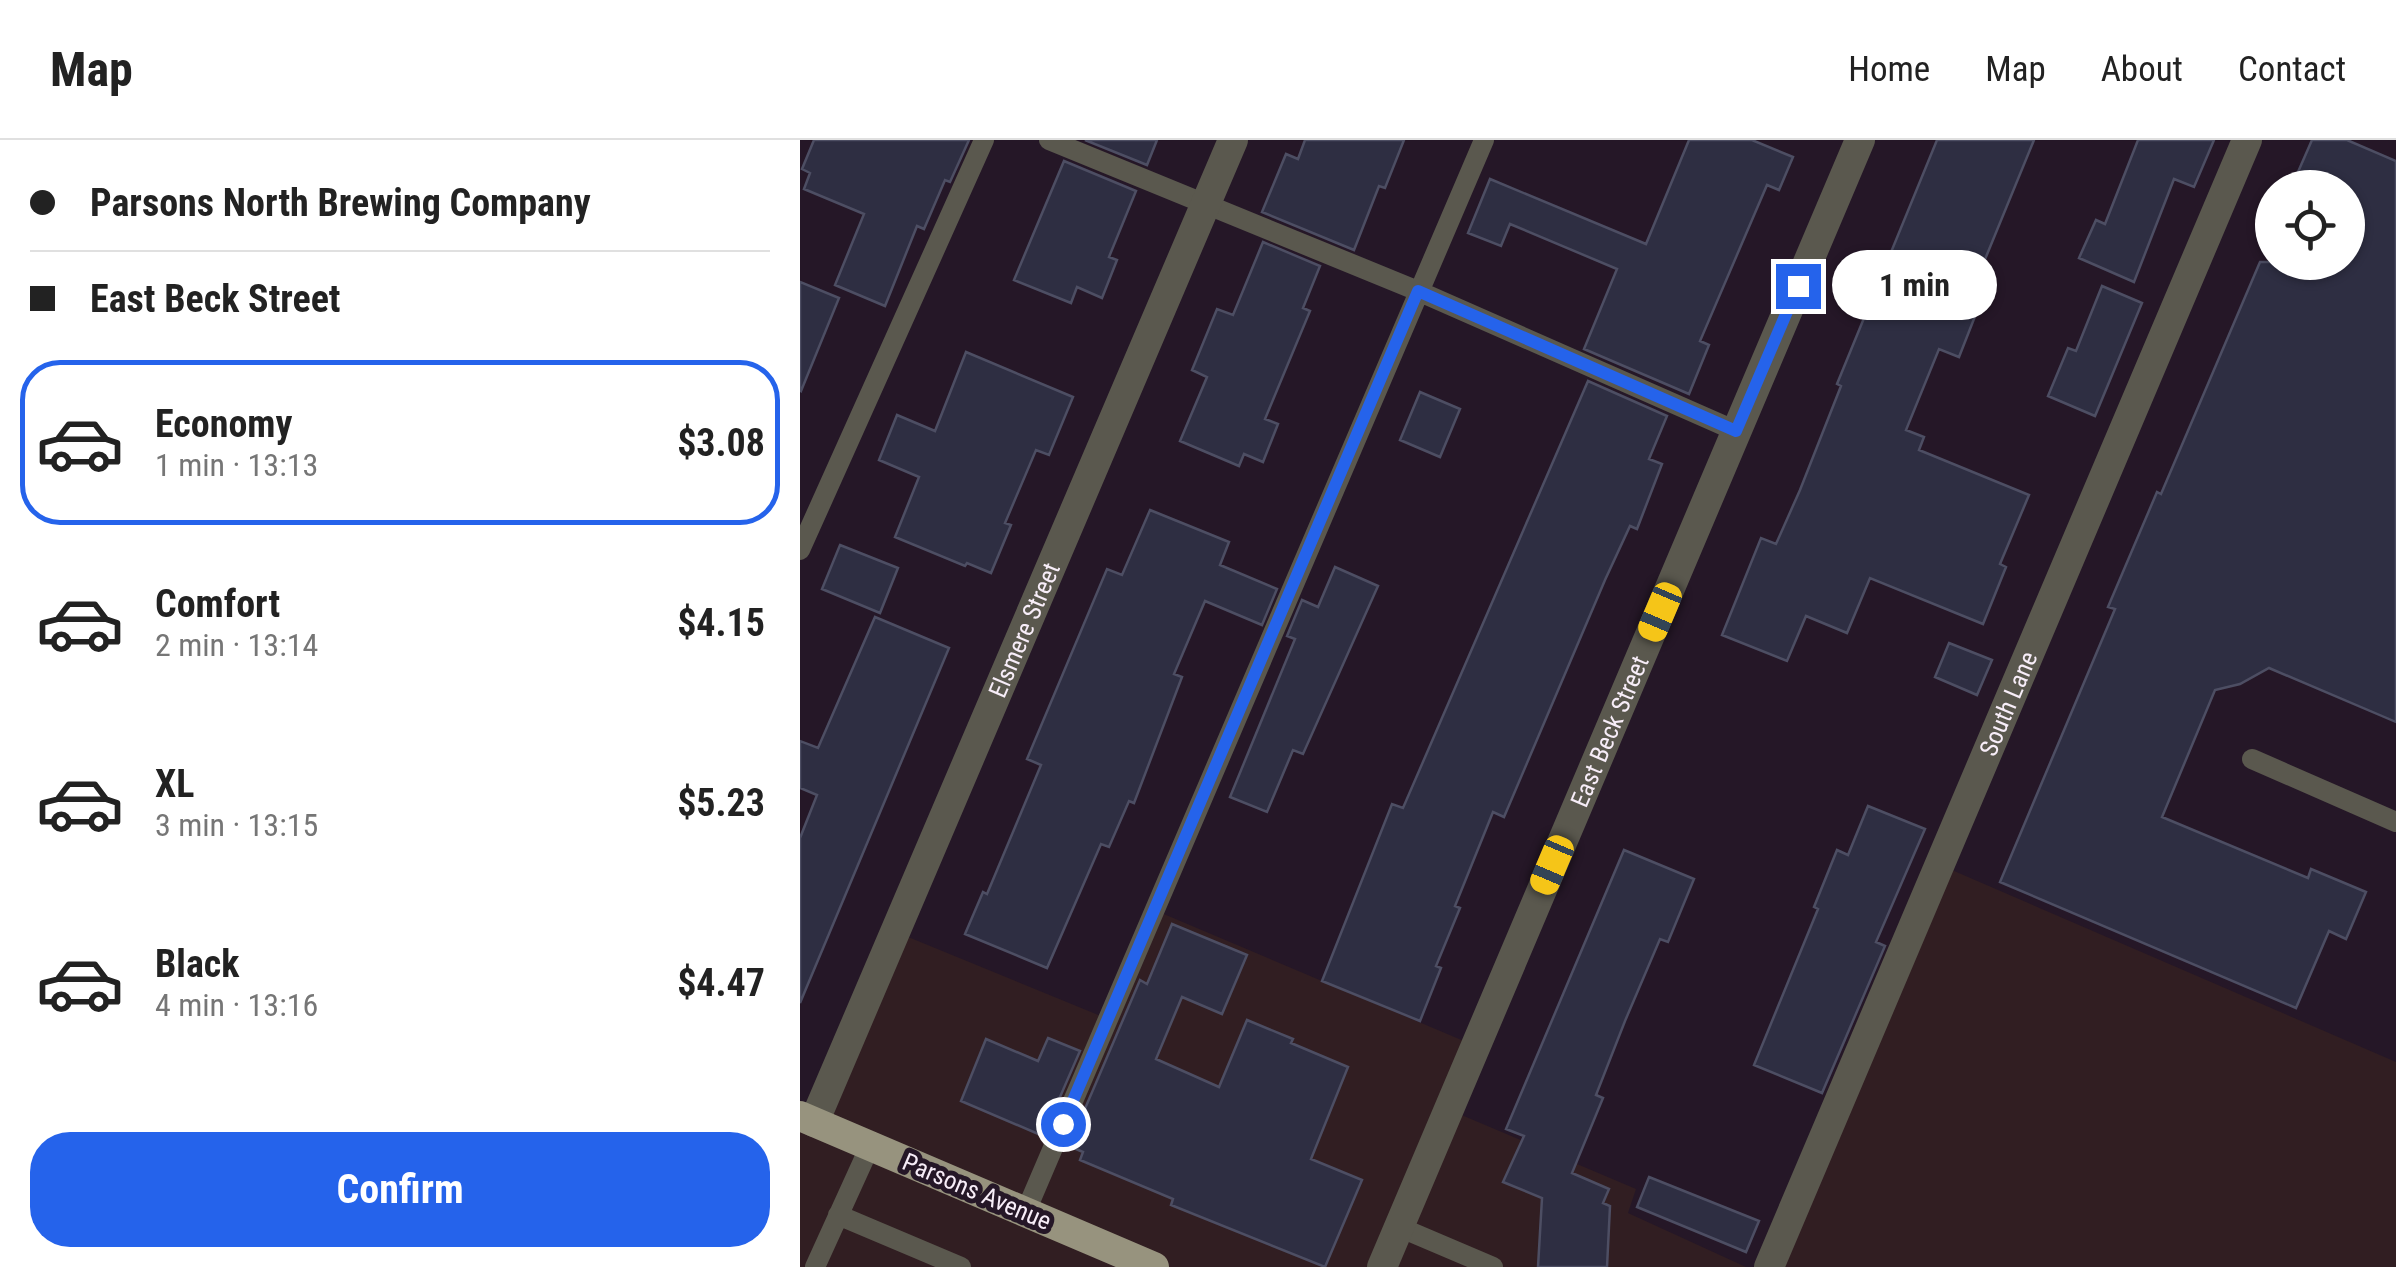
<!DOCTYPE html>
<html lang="en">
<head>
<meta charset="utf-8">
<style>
  :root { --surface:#fff; --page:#f2f2f2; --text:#222; --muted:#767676; --line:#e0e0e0; --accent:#2563eb }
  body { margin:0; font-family:"Roboto Condensed",sans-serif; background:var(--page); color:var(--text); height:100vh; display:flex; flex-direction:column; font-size:38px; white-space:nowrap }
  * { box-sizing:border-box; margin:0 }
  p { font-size:32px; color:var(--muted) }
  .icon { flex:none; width:55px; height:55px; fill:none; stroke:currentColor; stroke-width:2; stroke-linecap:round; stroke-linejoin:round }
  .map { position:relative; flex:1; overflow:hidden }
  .details { display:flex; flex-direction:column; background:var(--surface); width:800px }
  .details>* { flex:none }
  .guide { display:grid; align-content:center; height:220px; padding:0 30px; background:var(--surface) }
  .controls { position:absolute; left:1455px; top:30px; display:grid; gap:20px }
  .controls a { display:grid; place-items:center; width:110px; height:110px; border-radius:50%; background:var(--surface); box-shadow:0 2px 8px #0004; font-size:50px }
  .end { position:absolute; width:45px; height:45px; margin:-22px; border:12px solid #2563eb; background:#fff; box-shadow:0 0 0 5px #fff }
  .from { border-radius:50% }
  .bubble { position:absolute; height:70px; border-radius:35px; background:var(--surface); box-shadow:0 2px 8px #0004; font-size:32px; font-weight:700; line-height:70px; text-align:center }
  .car { position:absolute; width:30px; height:60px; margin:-30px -15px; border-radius:12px; box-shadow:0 0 8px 2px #0007; background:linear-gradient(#f5c518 24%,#345 0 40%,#f5c518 0 76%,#345 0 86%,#f5c518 0) }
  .guide b { display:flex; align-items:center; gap:35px; height:95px; font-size:38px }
  .guide b+b { border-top:2px solid var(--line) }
  .guide i { width:25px; height:25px; background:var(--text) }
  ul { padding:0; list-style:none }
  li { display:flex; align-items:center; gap:30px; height:165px; margin:0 20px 15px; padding:0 10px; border:5px solid transparent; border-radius:40px }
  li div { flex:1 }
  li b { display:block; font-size:38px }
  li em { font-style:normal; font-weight:700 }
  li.current { border-color:var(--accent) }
  li>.icon { width:90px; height:90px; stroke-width:1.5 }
  .cta { display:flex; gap:20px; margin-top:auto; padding:20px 30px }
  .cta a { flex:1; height:115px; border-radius:40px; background:var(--accent); color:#fff; font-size:40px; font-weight:700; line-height:115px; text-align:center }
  header { display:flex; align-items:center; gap:60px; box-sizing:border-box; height:140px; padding:0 50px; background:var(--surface); border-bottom:2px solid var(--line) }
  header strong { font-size:48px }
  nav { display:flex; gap:55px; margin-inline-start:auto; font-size:35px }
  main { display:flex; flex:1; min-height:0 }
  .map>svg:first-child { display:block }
  .commercial { fill:#311e22 }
  .building { fill:#2e2e42; stroke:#4d4e63; stroke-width:2.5 }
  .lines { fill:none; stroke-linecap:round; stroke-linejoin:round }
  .lane { stroke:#5a584e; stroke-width:20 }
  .street { stroke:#5a584e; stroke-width:30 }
  .primary { stroke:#97937e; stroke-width:30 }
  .route { stroke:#2563eb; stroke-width:12 }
  .labels { text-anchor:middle; stroke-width:10; stroke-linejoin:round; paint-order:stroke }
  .street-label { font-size:25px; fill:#f7edf8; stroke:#251727 }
</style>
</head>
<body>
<header>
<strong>Map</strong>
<nav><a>Home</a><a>Map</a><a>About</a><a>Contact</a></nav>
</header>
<main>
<section class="details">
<div class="guide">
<b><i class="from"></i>Parsons North Brewing Company</b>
<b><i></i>East Beck Street</b>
</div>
<ul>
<li class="current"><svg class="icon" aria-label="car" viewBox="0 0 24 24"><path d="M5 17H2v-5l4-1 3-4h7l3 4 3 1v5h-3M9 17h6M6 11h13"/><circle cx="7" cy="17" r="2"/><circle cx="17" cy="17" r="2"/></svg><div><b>Economy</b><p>1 min · 13:13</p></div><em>$3.08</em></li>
<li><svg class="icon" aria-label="car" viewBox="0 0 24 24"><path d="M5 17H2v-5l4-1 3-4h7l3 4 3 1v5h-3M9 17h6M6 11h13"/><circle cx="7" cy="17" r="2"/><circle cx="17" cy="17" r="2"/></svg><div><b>Comfort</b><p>2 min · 13:14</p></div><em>$4.15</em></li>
<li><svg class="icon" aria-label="car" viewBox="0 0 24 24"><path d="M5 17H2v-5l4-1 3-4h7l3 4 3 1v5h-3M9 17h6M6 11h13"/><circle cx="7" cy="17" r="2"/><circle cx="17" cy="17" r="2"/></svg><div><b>XL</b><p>3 min · 13:15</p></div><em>$5.23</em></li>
<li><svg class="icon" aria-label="car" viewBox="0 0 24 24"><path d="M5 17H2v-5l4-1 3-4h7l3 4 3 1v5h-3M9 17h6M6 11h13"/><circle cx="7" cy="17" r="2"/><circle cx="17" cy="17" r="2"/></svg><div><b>Black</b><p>4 min · 13:16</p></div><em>$4.47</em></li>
</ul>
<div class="cta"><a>Confirm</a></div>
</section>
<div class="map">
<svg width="1596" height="1127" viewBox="0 0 1596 1127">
  <rect width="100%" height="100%" fill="#251727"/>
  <path class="commercial" d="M1138,724L1596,922V1127H966Z
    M359,772L678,907L652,971L836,1049L828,1073L946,1127H0V966L10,970L96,792L313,881Z"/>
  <path class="building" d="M14,0H169L150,42L145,40L124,89L117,86L85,166L35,145L64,74L4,49L10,33L2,29Z
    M285,0H357L347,25Z
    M505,0H604L585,48L579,46L554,110L462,72L486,14L498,19Z
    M889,0H952L993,17L979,50L967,45L900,201L909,205L889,254L784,209L817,129L710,84L701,106L668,93L690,39L846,104Z
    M1137,0H1234L1172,151L1183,156L1159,217L1139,209L1106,290L1124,297L1119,310L1229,355L1200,424L1206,427L1183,484L1070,438L1047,493L1006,476L987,521L922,495L961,398L976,404L1000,350L1041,246L1037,244Z
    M1338,0H1414L1394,47L1374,39L1334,142L1279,118L1296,80L1305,84Z
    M1512,0H1547L1596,21V582L1469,528L1440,544L1415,550L1362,677L1508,738L1511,729L1566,752L1546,799L1529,791L1496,868L1200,742L1315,469L1308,467L1357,352L1361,354L1460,122H1548V48H1491Z
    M264,21L336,51L309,117L317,120L302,158L277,147L271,163L214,140Z
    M463,102L520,126L503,168L510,171L465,279L478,284L463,322L444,314L439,326L380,301L407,237L392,230L417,169L433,175Z
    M0,142L39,158L1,251L0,250Z
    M1302,146L1342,163L1295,276L1248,256L1268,208L1276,211Z
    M166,212L273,257L249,315L236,310L205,383L211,385L191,433L167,423L165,426L95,397L119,337L79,320L97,275L135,291Z
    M788,241L867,276L849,319L862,324L837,389L830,386L805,440L704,677L693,672L655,766L660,768L636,826L641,828L620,881L522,841L592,664L603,668Z
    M620,252L660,269L640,317L600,300Z
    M350,370L429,402L420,425L477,449L462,485L405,461L374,534L382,537L334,663L329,661L309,707L301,704L247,828L165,794L183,752L187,754L241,625L227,619L307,429L322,435Z
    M40,405L98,428L80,473L22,449Z
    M535,427L578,446L503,614L493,610L467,672L430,657L495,499L487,496L502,460L518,467Z
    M75,477L149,508L0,863V698L17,655L0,648V601L18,608Z
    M1149,503L1192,520L1177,555L1135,537Z
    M1068,666L1125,689L1076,802L1085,806L1022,953L954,925L1018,769L1014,767L1037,710L1048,715Z
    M824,710L894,739L868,802L860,799L825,881L796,955L803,958L772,1033L809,1049L803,1063L810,1066L807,1127H738L742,1058L703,1042L724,996L706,989Z
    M372,784L447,815L422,874L382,857L356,919L419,947L447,880L493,899L491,903L548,927L511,1019L562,1040L525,1127L371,1065L373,1059L280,1020L283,1012L269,1006L340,840L347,844Z
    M248,898L280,911L243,996L161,961L186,899L238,921Z
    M849,1037L959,1081L946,1112L837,1067Z"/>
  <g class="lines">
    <path class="lane" d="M249,0L618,151L936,291
      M0,410L184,0
      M1452,619L1596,682
      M226,1071L684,0
      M38,1075L161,1127
      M599,1087L693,1127
      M15,1127L70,1006"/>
    <g class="street">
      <path id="s1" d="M14,982L433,0"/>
      <path id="s2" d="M582,1127L1060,0"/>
      <path id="s3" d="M969,1127L1447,0"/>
    </g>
    <path class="primary" d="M0,976L354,1127"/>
  </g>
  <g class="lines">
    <path class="route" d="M263,984L618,151L936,291L998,146"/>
  </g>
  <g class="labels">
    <g class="street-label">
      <text dy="9" stroke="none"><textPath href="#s1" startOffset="535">Elsmere Street</textPath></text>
      <text dy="9" stroke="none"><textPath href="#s3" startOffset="612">South Lane</textPath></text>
      <text dy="9" stroke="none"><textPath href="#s2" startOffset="582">East Beck Street</textPath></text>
      <text transform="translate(177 1051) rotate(23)" y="9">Parsons Avenue</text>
    </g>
  </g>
</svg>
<div class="controls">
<a><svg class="icon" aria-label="locate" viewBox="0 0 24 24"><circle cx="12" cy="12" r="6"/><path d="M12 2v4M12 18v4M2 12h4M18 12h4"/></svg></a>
</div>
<i class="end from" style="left:263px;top:984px"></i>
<i class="end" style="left:998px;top:146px"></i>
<div class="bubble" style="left:1032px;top:110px;width:165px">1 min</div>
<i class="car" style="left:860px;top:472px;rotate:203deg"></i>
<i class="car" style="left:752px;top:725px;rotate:203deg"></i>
</div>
</main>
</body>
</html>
